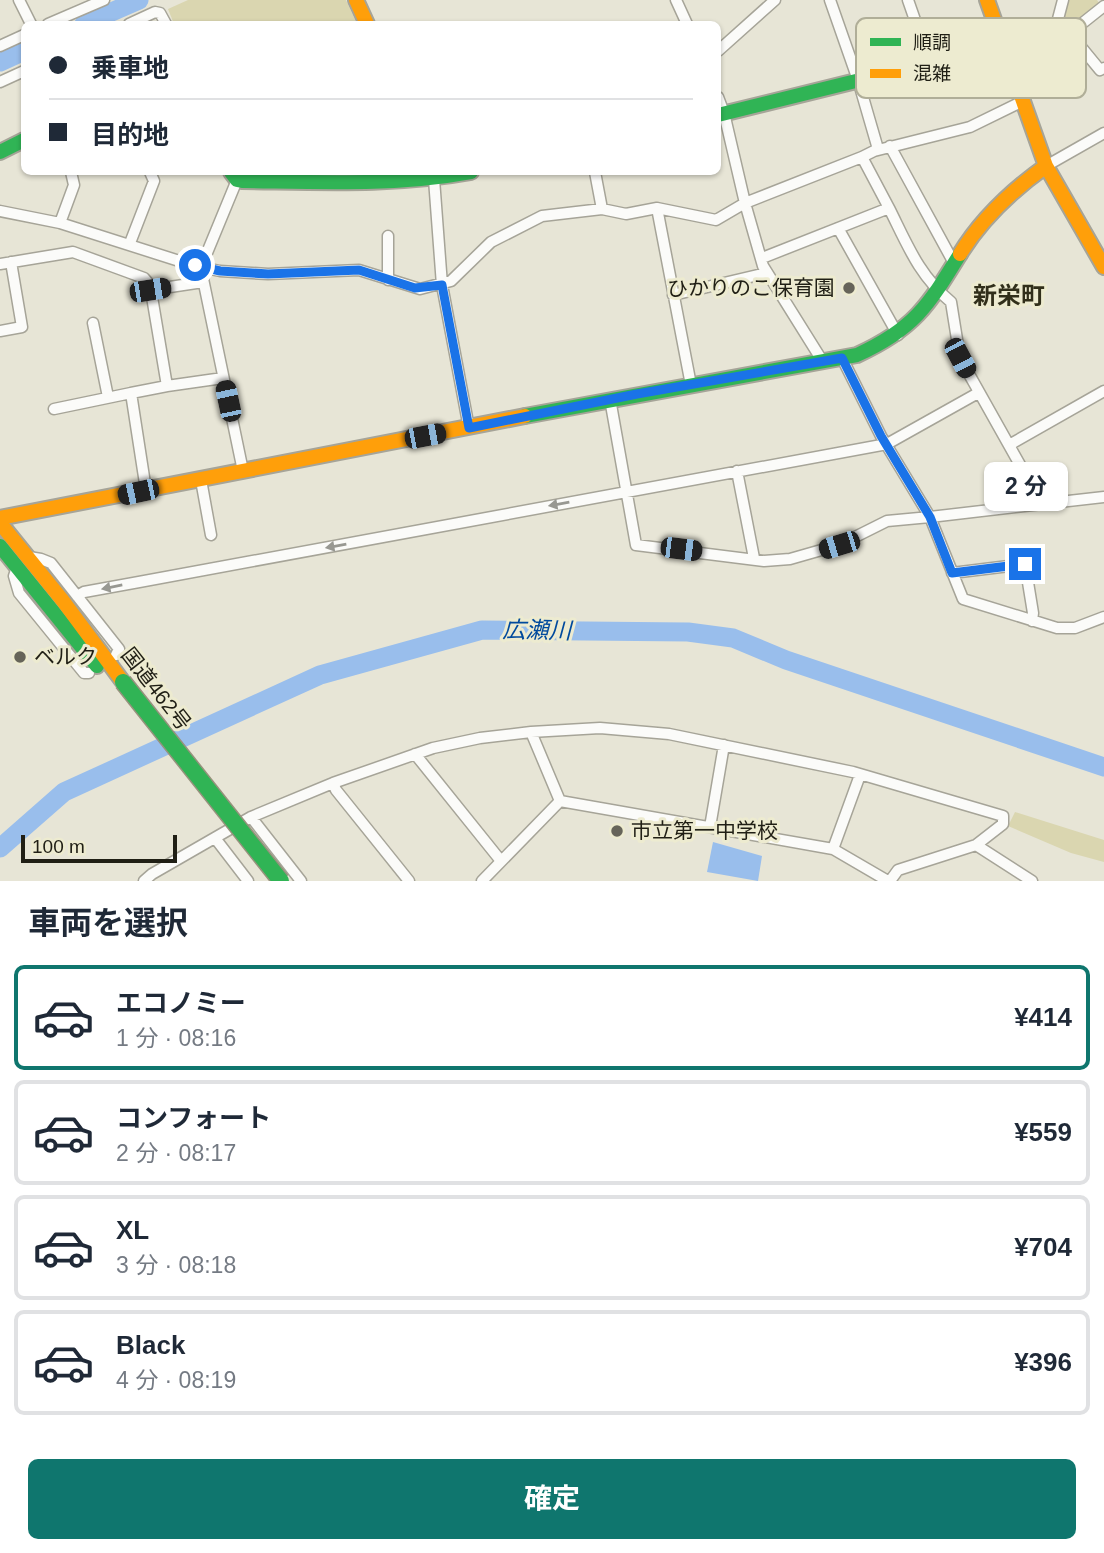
<!DOCTYPE html>
<html lang="ja">
<head>
<meta charset="utf-8">
<style>
  :root { --surface:#fff; --page:#f2f2f3; --text:#1f2937; --muted:#747a83; --line:#e0e1e3; --accent:#0f766e }
  body { margin:0; font-family:Arial,"Noto Sans JP",sans-serif; background:var(--page); color:var(--text); height:100vh; display:flex; flex-direction:column; font-size:26px; white-space:nowrap }
  * { box-sizing:border-box; margin:0 }
  p { font-size:23px; color:var(--muted) }
  .icon { flex:none; width:38px; height:38px; fill:none; stroke:currentColor; stroke-width:2; stroke-linecap:round; stroke-linejoin:round }
  .map { position:relative; height:881px; overflow:hidden }
  .panel { display:flex; flex-direction:column; background:var(--surface); flex:1 }
  .panel>* { flex:none }
  .top-card { position:absolute; left:21px; top:21px; width:700px; height:154px; border-radius:10px; box-shadow:0 2px 5px #0004; display:grid; align-content:center; height:154px; padding:0 28px; background:var(--surface) }
  .scale { position:absolute; left:21px; bottom:18px; width:156px; box-sizing:border-box; padding-left:7px; border:4px solid #201f15; border-top:0; font-size:19px; line-height:24px; white-space:nowrap; color:#201f15; -webkit-text-stroke:5px #edebd0; paint-order:stroke }
  .end { position:absolute; width:32px; height:32px; margin:-16px; border:9px solid #1a73e8; background:#fff; box-shadow:0 0 0 4px #fff }
  .from { border-radius:50% }
  .bubble { position:absolute; height:49px; border-radius:10px; background:var(--surface); box-shadow:0 2px 5px #0004; font-size:23px; font-weight:700; line-height:49px; text-align:center }
  .car { position:absolute; width:21px; height:42px; margin:-21px -10px; border-radius:9px; box-shadow:0 0 5px 2px #0007; background:linear-gradient(#222 24%,#8ab4d8 0 40%,#222 0 76%,#8ab4d8 0 86%,#222 0) }
  .top-card b { display:flex; align-items:center; gap:24px; height:66px; font-size:26px }
  .top-card b+b { border-top:2px solid var(--line) }
  .top-card i { width:18px; height:18px; background:var(--text) }
  ul { padding:0; list-style:none }
  li { display:flex; align-items:center; gap:21px; height:105px; margin:0 14px 10px; padding:0 14px; border:4px solid var(--line); border-radius:10px }
  li div { flex:1 }
  li b { display:block; font-size:26px }
  li em { font-style:normal; font-weight:700 }
  li.current { border-color:var(--accent) }
  li>.icon { width:63px; height:63px; stroke-width:1.5 }
  h2 { padding:0 28px; font-size:32px; line-height:84px }
  .action { display:flex; gap:14px; margin-top:auto; padding:14px 28px }
  .action a { flex:1; height:80px; border-radius:10px; background:var(--accent); color:#fff; font-size:28px; font-weight:700; line-height:80px; text-align:center }
  .map>svg:first-child { display:block }
  .green { fill:#dad6b0 }
  .water { fill:#99beec }
  .lines { fill:none; stroke-linecap:round; stroke-linejoin:round }
  .river { stroke:#99beec; stroke-width:19 }
  .street-casing { stroke:#a6a498; stroke-width:13 }
  .fast-casing { stroke:#a6a498; stroke-width:18 }
  .slow-casing { stroke:#a6a498; stroke-width:18 }
  .street { stroke:#fbfbf9; stroke-width:10 }
  .fast { stroke:#30b455; stroke-width:14 }
  .slow { stroke:#ff9f0a; stroke-width:14 }
  .fast-bridge-casing { stroke:#95927c; stroke-width:19; stroke-linecap:butt }
  .fast-bridge { stroke:#30b455; stroke-width:16 }
  .oneway { fill:#989892 }
  .route { stroke:#1a73e8; stroke-width:9 }
  .poi-dot { fill:#666459; stroke:#edebd0; stroke-width:2.5 }
  .labels { text-anchor:middle; stroke-width:6; stroke-linejoin:round; paint-order:stroke }
  .poi-label { font-size:21px; fill:#201f15; stroke:#edebd0; text-anchor:start }
  .street-label { font-size:21px; fill:#201f15; stroke:#edebd0 }
  .water-label { font-size:23px; font-style:italic; fill:#004a9d; stroke:#edebd0 }
  .quarter-label { font-size:24px; font-weight:bold; fill:#312f1a; stroke:#edebd0 }
  .key { fill:#edebd0; stroke:#b0ae98; stroke-width:2 }
  .key-label { font-size:19px; fill:#201f15 }
</style>
</head>
<body>
<div class="map">
<svg width="1104" height="881" viewBox="0 0 1104 881">
  <rect width="100%" height="100%" fill="#e7e5d6"/>
  <path class="green" d="M188,0H346L357,24H174L168,9Z
    M1067,0H1097L1100,4L1073,25L1069,24L1062,16Z
    M1015,812L1104,840V862L1071,853L1008,826Z"/>
  <path class="water" d="M713,842L762,856L758,881L707,872Z"/>
  <g class="lines">
    <path class="river" d="M84,24L139,0
      M0,62L24,51
      M0,848L64,792L320,675L482,630L688,632L733,638L786,660L1104,767"/>
    <defs>
      <path id="street" d="M19,0L31,24
        M676,0L687,24
        M830,0L858,80L878,149
        M908,0L930,63
        M1063,0L1058,19L1100,70L1104,68
        M48,24L104,0
        M129,24L155,12L160,13L166,24
        M1070,33L1104,6
        M0,46L24,35
        M718,51L775,0
        M0,82L24,71
        M718,97L724,113L745,203L763,266L823,362
        M890,146L955,265
        M862,157L889,208
        M1046,166L1104,133
        M595,172L602,209
        M434,179L442,285L469,428
        M237,180L204,260L202,274L243,471
        M0,211L60,223L195,266L220,271L268,274L359,270L420,289L451,281L491,242L542,216L602,209L626,214L657,208
        M60,223L74,185L71,172
        M838,228L898,335
        M130,243L154,181L150,172
        M762,258L889,208C907,244 919,276 951,302L960,358L1042,504L1104,497
        M0,264L73,252L144,278L150,285L167,386L131,393L146,490
        M388,280V236
        M150,290L203,282
        M673,295L767,273
        M93,323L108,397
        M0,331L22,327L11,262
        M691,385L657,208L716,220L745,203L862,157L874,151L970,127L1023,101
        M167,386L223,378
        M610,399L636,545L764,561L790,559L839,545L887,521L930,517L881,436L842,358
        M54,409L131,393
        M1009,445L1104,391
        M737,471L754,558
        M201,480L211,535
        M1042,504L930,517L963,599L1057,628H1075L1104,617
        M29,557L41,559L51,563L119,649L116,655
        M17,567L14,576L19,593L84,673H89
        M952,573L1025,564L1033,613L1032,621
        M77,596L84,592L139,582L887,444L978,393
        M531,732L560,801
        M415,754L501,861
        M333,783L336,790L409,881
        M560,801L833,849L888,881
        M251,817L301,881
        M710,827L724,745
        M215,838L248,881
        M976,845L1032,881
        M833,849L860,775
        M144,881L152,874L251,817L333,783L433,748L480,738L531,732L600,728L669,734L853,772L1003,816V824L976,845L898,870L890,881
        M482,881L560,801"/>
      <path id="fast" d="M718,115L1002,45
        M0,152L24,140
        M231,172L237,180L242,181C319,182 395,186 471,172
        M525,416L857,355C914,329 928,306 960,254
        M0,546L97,666"/>
      <path id="slow" d="M356,0L367,24
        M987,0L1046,166L1104,267
        M960,254C982,218 1011,191 1046,166
        M0,518L525,416
        M0,523L63,601L123,682"/>
    </defs>
    <use href="#street" class="street-casing"/>
    <use href="#fast" class="fast-casing"/>
    <use href="#slow" class="slow-casing"/>
    <use href="#street" class="street"/>
    <use href="#fast" class="fast"/>
    <use href="#slow" class="slow"/>
    <defs>
      <path id="fast-bridge" d="M123,682L281,881"/>
    </defs>
    <use href="#fast-bridge" class="fast-bridge-casing"/>
    <use href="#fast-bridge" class="fast-bridge"/>
  </g>
  <defs><path id="oneway-solid" d="M-6-.8H1V-3.2L6.5 0L1 3.2V.8H-6Z" transform="scale(1.75)"/></defs>
  <g class="oneway">
    <use href="#oneway-solid" transform="translate(559 504) rotate(170)"/>
    <use href="#oneway-solid" transform="translate(336 546) rotate(170)"/>
    <use href="#oneway-solid" transform="translate(112 587) rotate(169)"/>
  </g>
  <g class="lines">
    <path class="route" d="M195,265L220,271L268,274L359,270L415,288L442,285L469,428L637,394L842,358L881,436L930,517L952,573L1025,564"/>
  </g>
  <g class="poi-dot">
    <circle cx="849" cy="288" r="7"/>
    <circle cx="20" cy="657" r="7"/>
    <circle cx="617" cy="831" r="7"/>
  </g>
  <g class="labels">
    <g class="poi-label">
      <text x="835" y="295" text-anchor="end">ひかりのこ保育園</text>
      <text x="34" y="664">ベルク</text>
      <text x="631" y="838">市立第一中学校</text>
    </g>
    <g class="street-label">
      <text transform="translate(156 689) rotate(52)" y="7">国道462号</text>
    </g>
    <g class="water-label">
      <text transform="translate(537 630) rotate(1)" y="8">広瀬川</text>
    </g>
    <g class="quarter-label">
      <text x="1009" y="304">新栄町</text>
    </g>
  </g>
  <rect x="856" y="18" width="230" height="80" rx="10" class="key"/>
  <rect x="870" y="38" width="31" height="8" fill="#30b455"/>
  <rect x="870" y="69" width="31" height="9" fill="#ff9f0a"/>
  <g class="key-label">
    <text x="913" y="49">順調</text>
    <text x="913" y="80">混雑</text>
  </g>
</svg>
<div class="scale">100 m</div>
<i class="end from" style="left:195px;top:265px"></i>
<i class="end" style="left:1025px;top:564px"></i>
<div class="bubble" style="left:984px;top:462px;width:84px">2 分</div>
<i class="car" style="left:150px;top:290px;rotate:81deg"></i>
<i class="car" style="left:960px;top:358px;rotate:152deg"></i>
<i class="car" style="left:228px;top:401px;rotate:348deg"></i>
<i class="car" style="left:425px;top:436px;rotate:79deg"></i>
<i class="car" style="left:138px;top:492px;rotate:258deg"></i>
<i class="car" style="left:839px;top:545px;rotate:253deg"></i>
<i class="car" style="left:681px;top:549px;rotate:97deg"></i>
<div class="top-card">
<b><i class="from"></i>乗車地</b>
<b><i></i>目的地</b>
</div>
</div>
<section class="panel">
<h2>車両を選択</h2>
<ul>
<li class="current"><svg class="icon" aria-label="car" viewBox="0 0 24 24"><path d="M5 17H2v-5l4-1 3-4h7l3 4 3 1v5h-3M9 17h6M6 11h13"/><circle cx="7" cy="17" r="2"/><circle cx="17" cy="17" r="2"/></svg><div><b>エコノミー</b><p>1 分 · 08:16</p></div><em>¥414</em></li>
<li><svg class="icon" aria-label="car" viewBox="0 0 24 24"><path d="M5 17H2v-5l4-1 3-4h7l3 4 3 1v5h-3M9 17h6M6 11h13"/><circle cx="7" cy="17" r="2"/><circle cx="17" cy="17" r="2"/></svg><div><b>コンフォート</b><p>2 分 · 08:17</p></div><em>¥559</em></li>
<li><svg class="icon" aria-label="car" viewBox="0 0 24 24"><path d="M5 17H2v-5l4-1 3-4h7l3 4 3 1v5h-3M9 17h6M6 11h13"/><circle cx="7" cy="17" r="2"/><circle cx="17" cy="17" r="2"/></svg><div><b>XL</b><p>3 分 · 08:18</p></div><em>¥704</em></li>
<li><svg class="icon" aria-label="car" viewBox="0 0 24 24"><path d="M5 17H2v-5l4-1 3-4h7l3 4 3 1v5h-3M9 17h6M6 11h13"/><circle cx="7" cy="17" r="2"/><circle cx="17" cy="17" r="2"/></svg><div><b>Black</b><p>4 分 · 08:19</p></div><em>¥396</em></li>
</ul>
<div class="action"><a>確定</a></div>
</section>
</body>
</html>
